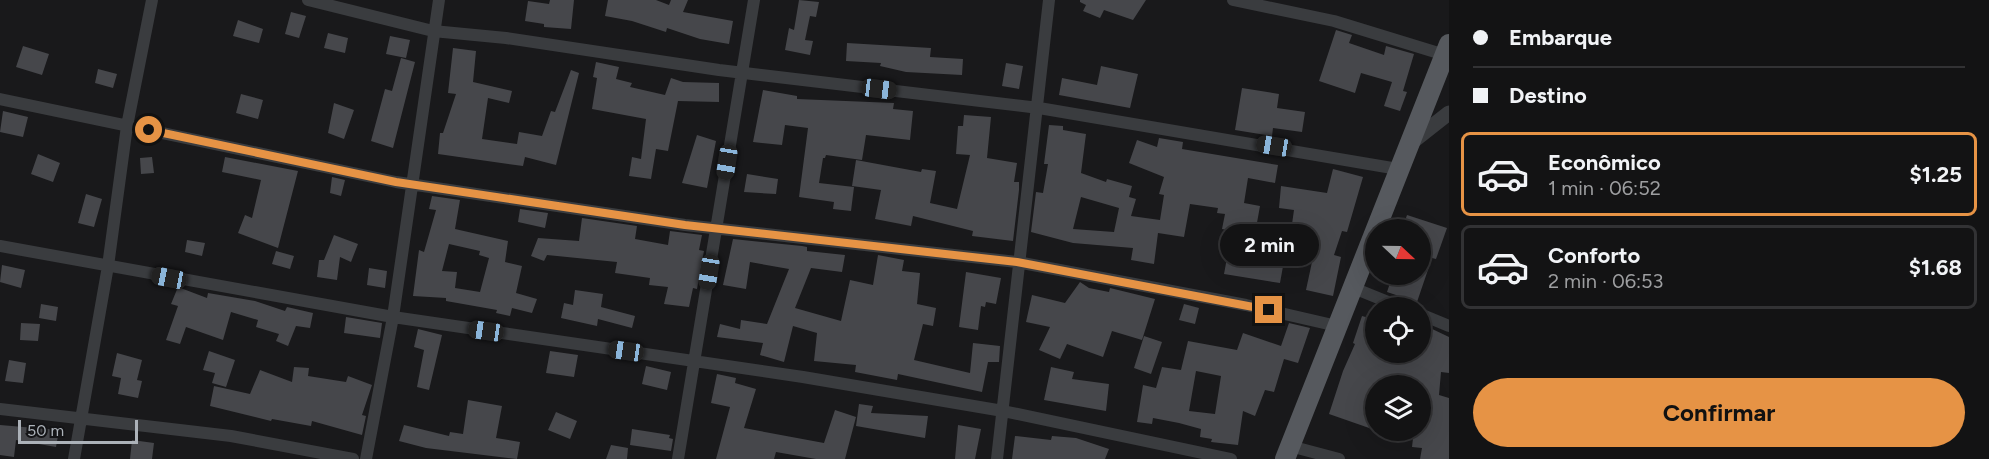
<!DOCTYPE html>
<html lang="pt">
<head>
<meta charset="utf-8">
<style>
  :root { --surface:#131314; --page:#1c1c1d; --text:#f1f3f6; --muted:#9d9ea0; --line:#323234; --accent:#e69345 }
  body { margin:0; font-family:Figtree,sans-serif; background:var(--page); color:var(--text); height:100vh; display:flex; flex-direction:column; font-size:22px; white-space:nowrap }
  * { box-sizing:border-box; margin:0 }
  p { font-size:20px; color:var(--muted) }
  .icon { flex:none; width:33px; height:33px; fill:none; stroke:currentColor; stroke-width:2; stroke-linecap:round; stroke-linejoin:round }
  .map { position:relative; flex:1; overflow:hidden }
  .details { display:flex; flex-direction:column; background:var(--surface); width:540px }
  .details>* { flex:none }
  .guide { display:grid; align-content:center; height:132px; padding:0 24px; background:var(--surface) }
  .needle { width:39px; rotate:112deg }
  .tools { position:absolute; left:1365px; top:219px; display:grid; gap:12px }
  .tools a { display:grid; place-items:center; width:66px; height:66px; border-radius:50%; background:var(--surface); box-shadow:0 6px 24px #0002,0 0 0 2px var(--line); font-size:30px }
  .scale { position:absolute; left:18px; bottom:15px; width:120px; box-sizing:border-box; padding-left:6px; border:3px solid #acb2b9; border-top:0; font-size:16px; line-height:21px; white-space:nowrap; color:#acb2b9; -webkit-text-stroke:4px #141416; paint-order:stroke }
  .end { position:absolute; width:27px; height:27px; margin:-14px; border:8px solid #e69345; background:#111; box-shadow:0 0 0 3px #111 }
  .from { border-radius:50% }
  .bubble { position:absolute; height:42px; border-radius:21px; background:var(--surface); box-shadow:0 6px 24px #0002,0 0 0 2px var(--line); font-size:20px; font-weight:700; line-height:42px; text-align:center }
  .car { position:absolute; width:18px; height:36px; margin:-18px -9px; border-radius:8px; box-shadow:0 0 4px 2px #0007; background:linear-gradient(#222 24%,#8ab4d8 0 40%,#222 0 76%,#8ab4d8 0 86%,#222 0) }
  .guide b { display:flex; align-items:center; gap:21px; height:57px; font-size:22px }
  .guide b+b { border-top:2px solid var(--line) }
  .guide i { width:15px; height:15px; background:var(--text) }
  ul { padding:0; list-style:none }
  li { display:flex; align-items:center; gap:18px; height:84px; margin:0 12px 9px; padding:0 12px; border:3px solid var(--line); border-radius:9px }
  li div { flex:1 }
  li b { display:block; font-size:22px }
  li em { font-style:normal; font-weight:700 }
  li.current { border-color:var(--accent) }
  li>.icon { width:54px; height:54px; stroke-width:1.5 }
  .button { display:flex; gap:12px; margin-top:auto; padding:12px 24px }
  .button a { flex:1; height:69px; border-radius:36px; background:var(--accent); color:#111; font-size:24px; font-weight:700; line-height:69px; text-align:center }
  main { display:flex; flex:1; min-height:0 }
  .map>svg:first-child { display:block }
  .building { fill:#46474b; fill-rule:evenodd }
  .lines { fill:none; stroke-linecap:round; stroke-linejoin:round }
  .minor { stroke:#3a3c3f; stroke-width:12 }
  .tertiary { stroke:#3a3c3f; stroke-width:15 }
  .primary { stroke:#56595e; stroke-width:20 }
  .route { stroke:#e69345; stroke-width:8 }
</style>
</head>
<body>
<main>
<div class="map">
<svg width="1449" height="459" viewBox="0 0 1449 459">
  <rect width="100%" height="100%" fill="#19191b"/>
  <path class="building" d="M550,0H574L571,29L544,27V24L525,21L528,1L549,4Z
    M608,0H656L669,5L671,0H688L683,12L733,21L729,44L700,39L667,28L666,32L632,21L605,16Z
    M799,0L819,2L816,17L810,16L805,40L813,41L810,55L785,50L789,28L794,30Z
    M1080,0H1146L1133,20L1104,10L1100,18L1083,11L1086,5L1080,2Z
    M291,12L306,16L299,38L285,34Z
    M238,20L263,29L259,43L233,36Z
    M1336,30L1352,35L1349,43L1384,55L1386,46L1414,54L1403,91L1407,92L1400,111L1384,106L1392,82L1361,73L1355,93L1319,81Z
    M328,33L348,38L345,53L324,48Z
    M390,36L410,40L406,58L386,54Z
    M847,43L931,48L930,57L963,59L962,75L906,72L880,66L881,63L846,61Z
    M23,46L49,54L42,75L16,67Z
    M453,48L476,51L473,82L512,91L509,103L488,98L482,139L517,144L519,132L542,136L551,111L555,112L571,70L579,73L556,165L525,157L523,166L438,154L440,133H443L456,94L448,93Z
    M401,58L415,62L393,148L371,141L385,89L392,91Z
    M596,62L619,67L616,79L632,83L630,87L665,95L671,78L683,82L719,83V102L678,101L668,151L656,149L651,179L629,176L632,157L641,159L646,119L592,109L597,78L593,77Z
    M1006,63L1023,66L1019,89L1002,86Z
    M1101,66L1138,74L1130,108L1059,95L1062,78L1097,85Z
    M98,69L117,74L113,88L95,83Z
    M1242,88L1279,94L1277,108L1305,112L1302,132L1273,128L1272,136L1235,130Z
    M763,90L797,96V99L894,103L893,109L913,111L910,140L866,135L862,160L826,155L825,158H823L819,183L854,187L851,211L833,209L834,202L799,197L808,128L785,125L782,145L753,142Z
    M241,94L263,100L258,119L236,113Z
    M334,103L354,110L344,139L328,133Z
    M3,111L28,117L23,137L0,132Z
    M964,115L991,117L987,158L1017,163L1014,182H1019V190L1013,241L972,236L973,231L913,216L911,226L875,219L881,190L852,186L856,160L921,172L922,169L936,171L930,203L957,209L970,155L956,154L958,126H963Z
    M1049,125L1063,126V130L1086,134L1081,173L1106,182L1107,179L1132,186L1129,197L1136,199L1131,216L1160,220L1164,195L1159,194L1164,177L1129,163L1137,140L1157,147L1159,138L1183,142L1182,149L1278,165L1275,183L1248,178L1244,203L1260,206L1253,245L1286,250L1280,283L1224,274L1232,231L1222,229L1225,214L1217,213L1218,208L1190,204L1184,237L1158,233L1154,264L1131,260L1133,248L1073,243L1031,232L1036,192L1043,193L1048,164H1044ZM1081,197L1119,208L1114,232L1073,229Z
    M697,135L716,141L707,188L682,183Z
    M38,154L60,163L53,182L31,174Z
    M152,157L154,173L141,174L140,158Z
    M225,157L298,171L278,248L238,233L245,215L252,218L261,180L222,172Z
    M1333,169L1363,177L1347,232L1342,231L1334,255L1341,257L1333,296L1306,290L1315,248L1289,245L1294,210L1279,208L1281,186L1327,193Z
    M747,174L778,179L776,194L744,192Z
    M332,177L345,180L341,196L330,193Z
    M86,194L102,199L94,227L78,223Z
    M432,196L460,200L455,229L508,241L505,262L522,266L516,293L537,299L532,313L512,308L510,316L496,313L497,310L446,301V298L413,296L419,250L424,252L436,210L429,209ZM449,244L480,251L479,255L489,258L480,292L455,288L457,272L442,271Z
    M520,209L548,213L545,228L518,222Z
    M1407,215L1447,228L1436,259L1432,258L1417,302L1387,292L1393,274H1420V230H1402Z
    M582,218L637,226L635,239L668,245L670,231L702,235L699,250L704,251L697,289L693,288L689,307L664,304L668,287L649,285L650,278L615,273L617,262L547,255L544,261L531,256L538,238L579,241Z
    M334,235L358,244L351,262L340,257L337,280L317,277L319,260H324Z
    M733,239L802,246L807,247V251L845,255L842,272L811,268L795,308L841,321L850,280L873,285L878,255L904,260L902,271L920,273L917,304L936,308L933,326L923,324L914,360L970,373L973,343L1000,346L999,362H988L982,392L898,374L897,380L855,372L856,365L814,361L817,333L793,326L784,362L760,355L763,343L717,337L720,324L740,329L741,320L767,324L789,269L750,262L746,289L723,285Z
    M187,240L205,243L202,256L185,252Z
    M276,251L294,256L290,269L272,264Z
    M2,265L25,270L21,288L0,282Z
    M369,268L387,271L385,288L367,285Z
    M966,272L1001,278L996,304L986,302L985,307L981,306L978,330L959,327Z
    M1080,282L1089,288L1109,292L1110,288L1155,299L1142,340L1112,331L1103,357L1067,344L1060,359L1039,350L1050,327L1026,322L1032,295L1065,303Z
    M178,287L207,298L208,293L255,301L285,311L287,307L313,313L310,328L296,326L288,346L276,341L279,334L256,327L258,320L231,312L223,340L186,327L180,344L166,340L178,306L171,304Z
    M575,290L603,294L601,307L635,316L632,328L598,319L597,326L561,318L564,303L573,305Z
    M41,304L58,307L56,321L39,318Z
    M1184,304L1199,308L1195,324L1179,320Z
    M1362,316L1376,320V352H1405L1415,356L1420,352V344L1428,327L1449,337V373L1441,372L1439,395L1449,398V459H1420L1422,448L1412,447L1414,430H1420V386H1376V417L1372,429L1329,414L1343,371L1355,344L1353,343Z
    M346,317L382,323L380,338L344,333Z
    M21,323L40,324L38,341L20,340Z
    M1289,323L1310,328L1298,363L1284,359L1274,392L1265,390L1255,416L1243,411L1238,445L1211,442L1212,439L1200,437L1201,429L1179,423L1153,418L1152,424L1137,422L1143,385L1156,388L1162,367L1181,370L1188,341L1237,350L1243,333L1281,346ZM1196,371L1221,376L1215,414L1189,411Z
    M418,329L442,335L429,390L417,387L424,350L414,347Z
    M1144,336L1162,342L1151,374L1134,368Z
    M209,351L235,360L226,387L212,383L215,373L203,370Z
    M550,351L578,355L574,377L546,373Z
    M117,353L142,360L137,380L142,381L138,398L118,394L121,378L112,376Z
    M9,360L26,363L23,383L5,381Z
    M646,366L671,372L667,390L642,384Z
    M294,367L309,368L308,376L346,382L348,376L372,385L362,415L366,416L362,435L312,421L311,426L272,419L271,421L210,406L214,386L250,394L260,370L292,382Z
    M1051,367L1074,372L1072,379L1109,384L1106,411L1044,400Z
    M717,374L736,378L735,383L756,389L744,428L824,443L835,410L856,417L845,459H816L776,452L774,459H716L730,407L711,403Z
    M468,400L502,406L496,438L520,442L517,459L426,448L399,441L404,425L449,436L450,432L463,434Z
    M859,404L873,406L871,413L928,416L925,438L856,426Z
    M556,412L577,421L570,439L548,430Z
    M0,425L59,430L56,447L16,440L14,457L0,455Z
    M958,425L981,429L975,459H955Z
    M632,429L670,435L669,438L673,439L671,451L630,445Z
    M1015,436L1051,440L1052,436L1076,438L1109,449L1105,459H1012Z
    M132,440L154,443L152,459H130Z
    M611,445L628,448L627,459H606Z"/>
  <g class="lines">
    <path class="minor" d="M308,0L433,31L506,38L719,70L1039,108L1398,169
      M1233,0L1334,21L1445,55
      M0,99L396,182L685,225L1017,262L1246,305L1337,326
      M0,246L393,317L803,377L1003,411L1231,459
      M1351,287L1403,308
      M1420,314L1449,326
      M0,409L231,436L353,459
      M1290,446L1339,459
      M74,459L108,266L127,126L152,0
      M366,459L393,317L439,0
      M678,459L754,0
      M997,459L1049,0"/>
    <path class="tertiary" d="M1412,142L1449,113"/>
    <path class="primary" d="M1285,459L1449,44"/>
  </g>
  <g class="lines">
    <path class="route" d="M149,130L396,182L685,225L1017,262L1269,310"/>
  </g>
</svg>
<div class="tools">
<a><svg class="needle" viewBox="-14 -14 28 28"><path d="M0-13l5 13h-10z" fill="#e53935"/><path d="M0 13l5-13h-10z" fill="#9d9ea0"/></svg></a>
<a><svg class="icon" aria-label="locate" viewBox="0 0 24 24"><circle cx="12" cy="12" r="6"/><path d="M12 2v4M12 18v4M2 12h4M18 12h4"/></svg></a>
<a><svg class="icon" aria-label="layers" viewBox="0 0 24 24"><path d="M12 4l9 5-9 5-9-5zM3 14l9 5 9-5"/></svg></a>
</div>
<div class="scale">50 m</div>
<i class="end from" style="left:149px;top:130px"></i>
<i class="end" style="left:1269px;top:310px"></i>
<div class="bubble" style="left:1220px;top:224px;width:99px">2 min</div>
<i class="car" style="left:879px;top:89px;rotate:97deg"></i>
<i class="car" style="left:1274px;top:146px;rotate:279deg"></i>
<i class="car" style="left:727px;top:162px;rotate:189deg"></i>
<i class="car" style="left:709px;top:272px;rotate:189deg"></i>
<i class="car" style="left:169px;top:278px;rotate:281deg"></i>
<i class="car" style="left:486px;top:331px;rotate:278deg"></i>
<i class="car" style="left:626px;top:351px;rotate:278deg"></i>
</div>
<section class="details">
<div class="guide">
<b><i class="from"></i>Embarque</b>
<b><i></i>Destino</b>
</div>
<ul>
<li class="current"><svg class="icon" aria-label="car" viewBox="0 0 24 24"><path d="M5 17H2v-5l4-1 3-4h7l3 4 3 1v5h-3M9 17h6M6 11h13"/><circle cx="7" cy="17" r="2"/><circle cx="17" cy="17" r="2"/></svg><div><b>Econômico</b><p>1 min · 06:52</p></div><em>$1.25</em></li>
<li><svg class="icon" aria-label="car" viewBox="0 0 24 24"><path d="M5 17H2v-5l4-1 3-4h7l3 4 3 1v5h-3M9 17h6M6 11h13"/><circle cx="7" cy="17" r="2"/><circle cx="17" cy="17" r="2"/></svg><div><b>Conforto</b><p>2 min · 06:53</p></div><em>$1.68</em></li>
</ul>
<div class="button"><a>Confirmar</a></div>
</section>
</main>
</body>
</html>
